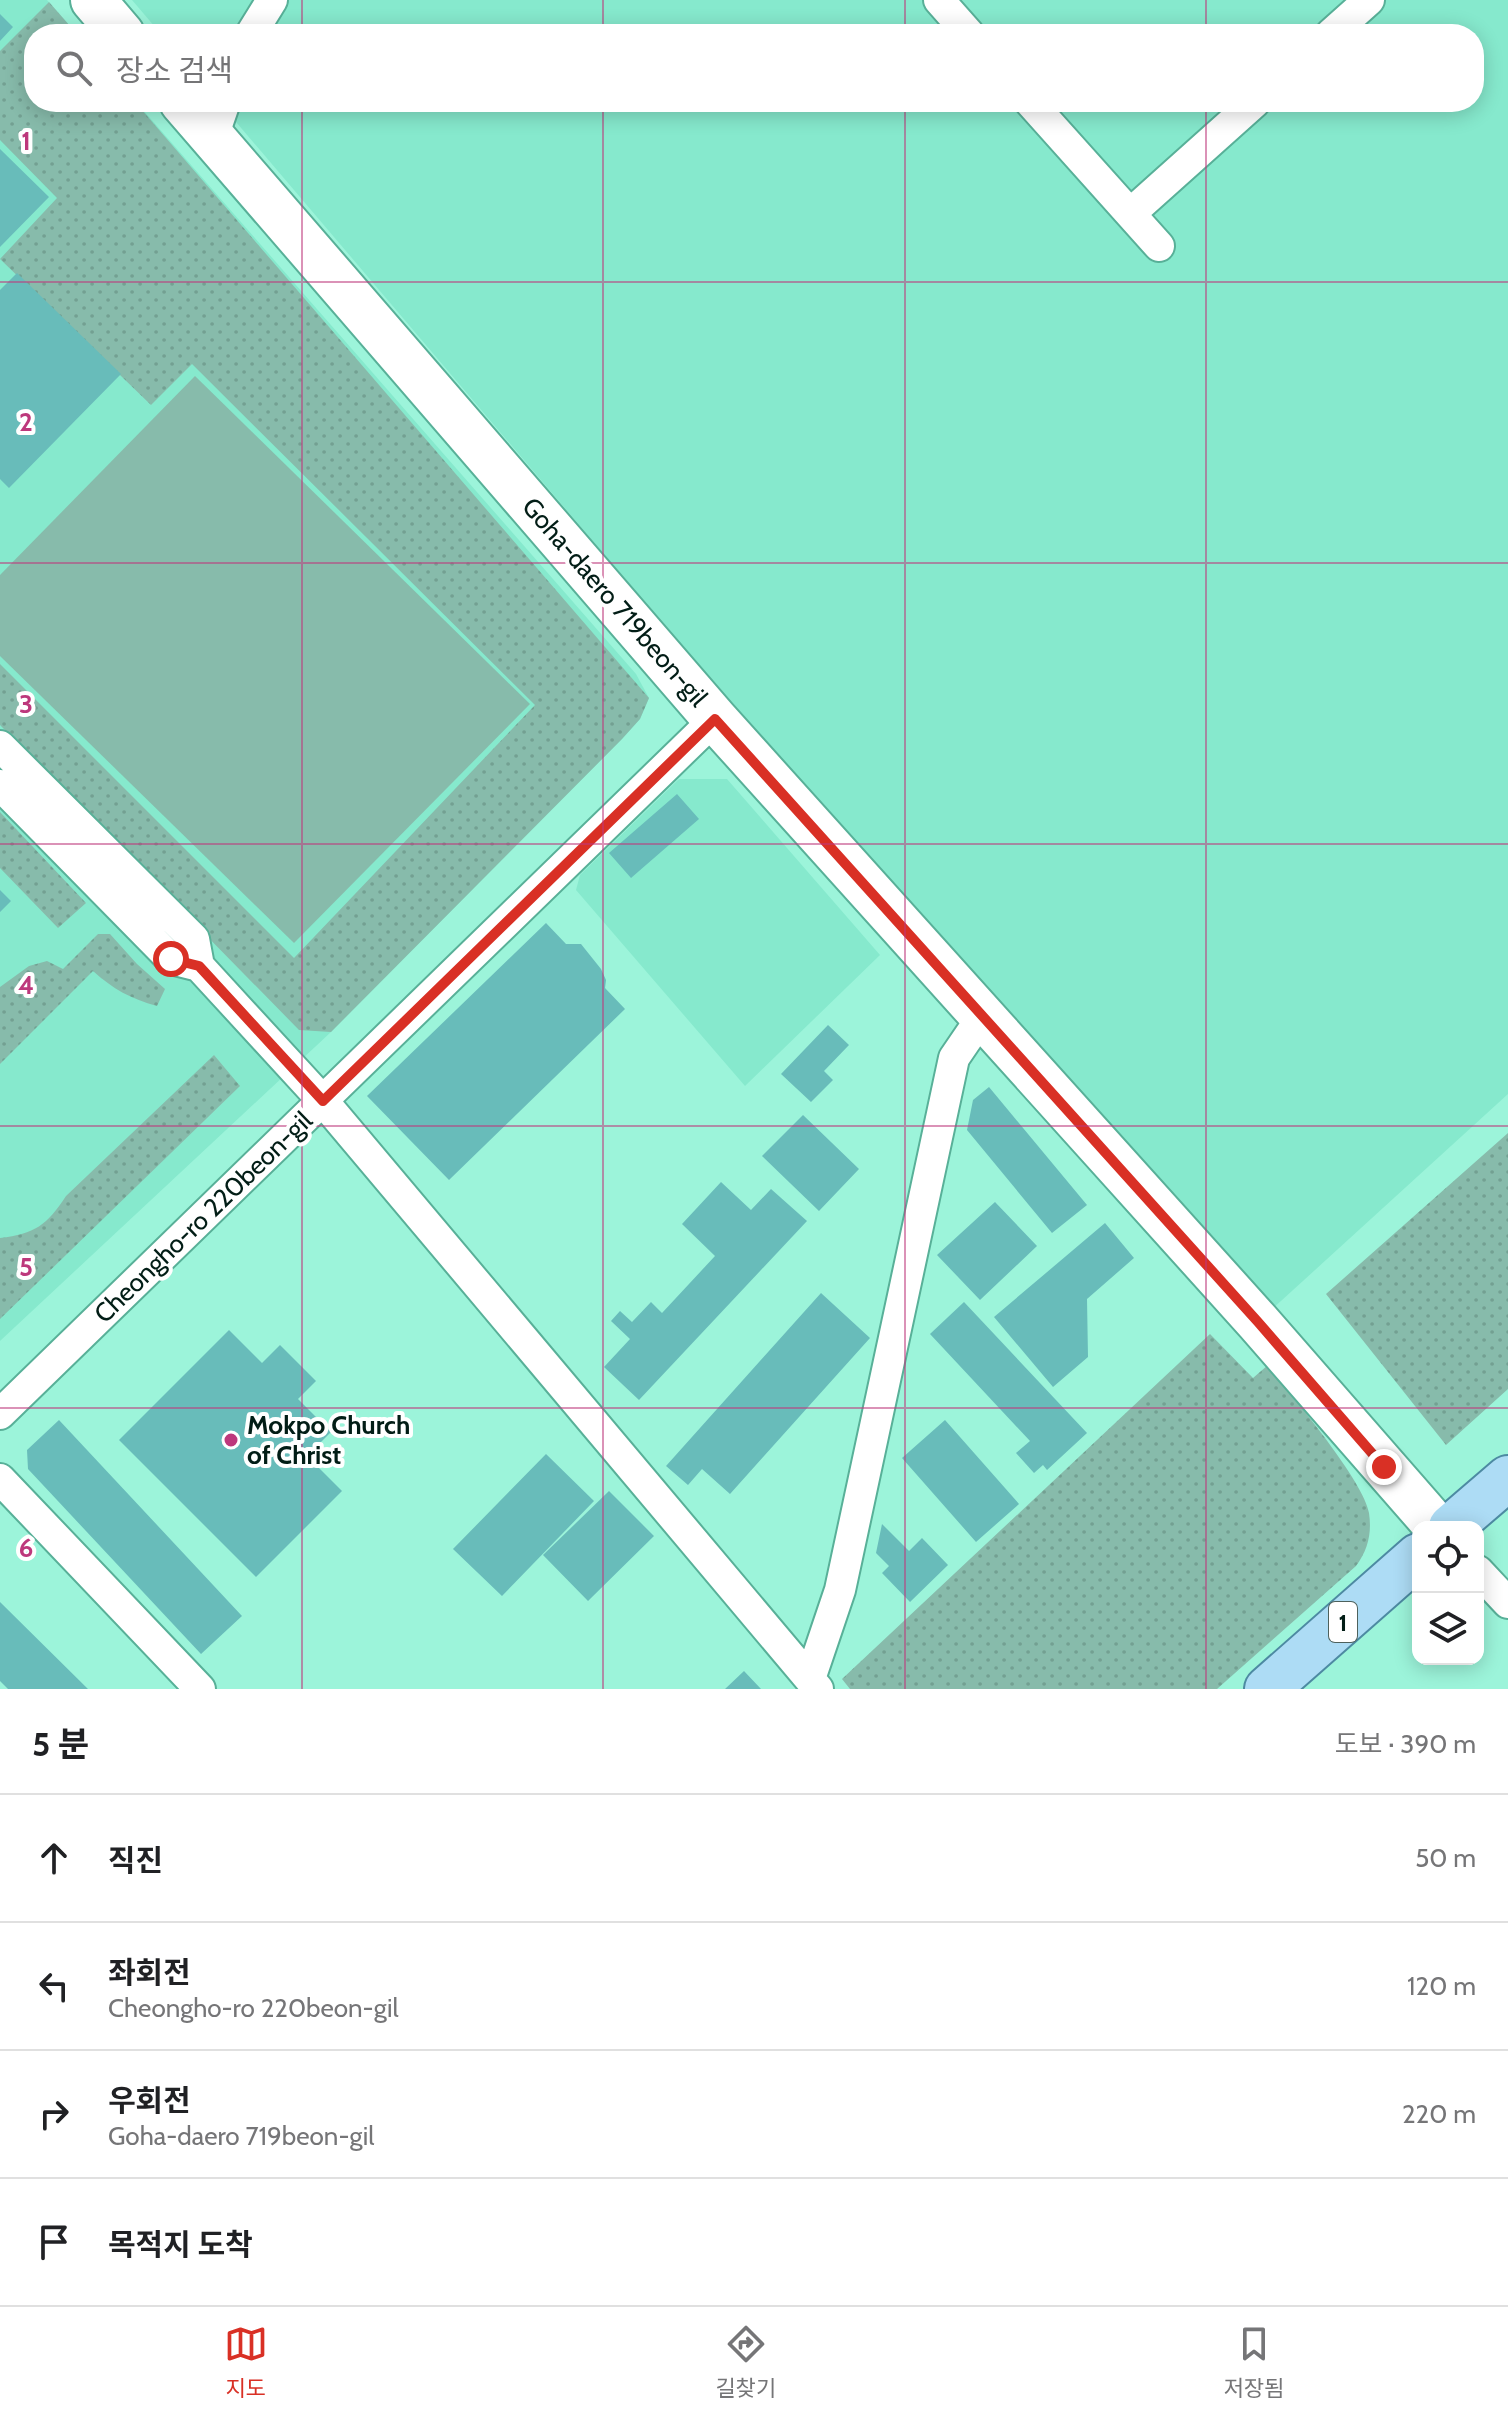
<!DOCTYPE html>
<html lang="ko">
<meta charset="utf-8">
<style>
:root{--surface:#fff;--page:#f6f6f6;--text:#202124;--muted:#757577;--line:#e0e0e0;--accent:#d93025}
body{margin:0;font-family:Cabin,"Noto Sans KR",sans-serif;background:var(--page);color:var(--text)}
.controls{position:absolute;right:24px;bottom:24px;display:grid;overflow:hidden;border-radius:16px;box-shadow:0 4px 20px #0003}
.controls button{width:72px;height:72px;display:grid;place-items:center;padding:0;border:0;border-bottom:2px solid var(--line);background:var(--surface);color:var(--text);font:40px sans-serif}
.stop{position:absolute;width:24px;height:24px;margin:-18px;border:6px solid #d93025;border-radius:50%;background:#fff}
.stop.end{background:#d93025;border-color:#fff;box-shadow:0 2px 8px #0008}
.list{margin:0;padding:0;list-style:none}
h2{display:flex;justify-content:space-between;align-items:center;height:104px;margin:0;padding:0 32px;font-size:34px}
h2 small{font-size:26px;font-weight:400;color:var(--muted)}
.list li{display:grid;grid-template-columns:52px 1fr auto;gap:24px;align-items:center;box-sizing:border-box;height:128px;padding:0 32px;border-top:2px solid var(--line)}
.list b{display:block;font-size:30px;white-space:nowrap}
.list p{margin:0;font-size:26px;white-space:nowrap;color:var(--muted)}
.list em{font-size:26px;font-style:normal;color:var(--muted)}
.icon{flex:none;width:44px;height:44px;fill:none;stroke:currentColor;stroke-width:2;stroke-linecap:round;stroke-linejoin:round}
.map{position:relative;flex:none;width:1508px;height:1689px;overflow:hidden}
.search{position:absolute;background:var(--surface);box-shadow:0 4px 20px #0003;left:24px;right:24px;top:24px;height:88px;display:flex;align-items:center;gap:20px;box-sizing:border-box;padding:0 28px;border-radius:32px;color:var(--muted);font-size:30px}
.sheet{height:616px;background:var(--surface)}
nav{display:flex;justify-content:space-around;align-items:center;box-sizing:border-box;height:112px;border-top:2px solid var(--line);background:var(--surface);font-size:22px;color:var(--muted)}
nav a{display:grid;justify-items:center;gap:4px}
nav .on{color:var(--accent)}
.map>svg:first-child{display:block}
.built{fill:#86e9cd}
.park{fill:url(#park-dots)}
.pitch{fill:#87bbab}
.building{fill:#68bcba}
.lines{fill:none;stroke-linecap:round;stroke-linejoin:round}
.street-casing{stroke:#58b098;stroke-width:34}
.secondary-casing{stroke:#58b098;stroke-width:48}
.primary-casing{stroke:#4d8aa2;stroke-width:48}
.street{stroke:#fff;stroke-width:30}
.secondary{stroke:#fff;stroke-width:44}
.primary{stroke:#addcf5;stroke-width:44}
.route{stroke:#d93025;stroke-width:10}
.grid{fill:none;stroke:#bd387c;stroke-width:2;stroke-opacity:0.55}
.poi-dot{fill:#bd387c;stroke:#fff;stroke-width:3}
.labels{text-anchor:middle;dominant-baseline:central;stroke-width:8;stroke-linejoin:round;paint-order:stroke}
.shield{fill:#fff;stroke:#4e615c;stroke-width:2}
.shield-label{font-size:24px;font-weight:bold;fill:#021d16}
.street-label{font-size:26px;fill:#021d16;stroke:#fff}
.poi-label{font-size:26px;font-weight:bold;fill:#021d16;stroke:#fff;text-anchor:start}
.grid-label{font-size:26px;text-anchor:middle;font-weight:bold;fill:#bd387c;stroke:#fff;stroke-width:8;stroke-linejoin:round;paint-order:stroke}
</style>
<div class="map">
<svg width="1508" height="1689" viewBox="0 0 1508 1689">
<defs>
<pattern id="park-dots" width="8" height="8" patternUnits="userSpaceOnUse" patternTransform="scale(2)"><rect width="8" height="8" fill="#87bbab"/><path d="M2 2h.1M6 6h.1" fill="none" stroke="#73a092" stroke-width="1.8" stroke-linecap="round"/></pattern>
</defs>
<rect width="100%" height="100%" fill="#9cf4da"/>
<!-- built -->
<path class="built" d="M0 0H47L77 34H34V102H136L636 674 649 698 640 719 622 739 331 1032 0 1341Z
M132 0H1508V1094L1258 1322 219 102H1474V34H161Z
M679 779H727L880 955 745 1086 576 890 580 875Z"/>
<!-- park -->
<path class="park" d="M49 2 77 34H34V102H135L649 698 640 719 622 739 331 1032 299 1030 0 725V664L294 958 535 705 192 364 151 405 0 259 57 198 0 140V51Z
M0 812 86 903 58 928 0 868Z
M98 934H110L137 964 165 989 157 1006C131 999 113 989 93 971L0 1064V987L29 966 47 961 63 969Z
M214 1055 240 1086 0 1319V1238C35 1234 47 1225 66 1196Z
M1508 1133V1389L1446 1445 1326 1294Z
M1210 1334 1253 1378 1268 1365C1291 1395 1364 1481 1369 1513 1372 1533 1368 1550 1356 1566L1217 1689H850L842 1679Z"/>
<!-- pitch -->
<path class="pitch" d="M195 376 530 704 294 943 0 656V575Z"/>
<!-- building -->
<path class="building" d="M0 14 13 27 0 41Z
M0 149 49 197 0 247Z
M17 273 121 374 9 488 0 479V290Z
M677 794 699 819 631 878 609 853Z
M0 890 11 901 0 912Z
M546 923 566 944H581L601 969 606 980 605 988 625 1009 449 1180 367 1096Z
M828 1025 849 1045 824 1071 833 1080 811 1102 781 1074Z
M989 1087 1087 1205 1052 1233 967 1130 973 1100Z
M803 1115 859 1169 819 1211 762 1156Z
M721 1182 751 1210 771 1189 807 1221 639 1400 604 1367 630 1339 611 1321 620 1311 632 1322 651 1302 662 1313 715 1256 682 1224Z
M995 1202 1037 1246 980 1300 937 1255Z
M1105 1223 1134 1258 1087 1299 1088 1357 1053 1387 994 1317Z
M821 1293 870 1338 730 1494 702 1469 688 1485 666 1466Z
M964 1302 1087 1433 1047 1470 1043 1465 1034 1473 1016 1453 1030 1441 930 1334Z
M229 1330 262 1363 280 1345 316 1381 298 1399 331 1432 307 1456 342 1491 256 1577 119 1440Z
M59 1420 242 1616 201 1654 28 1469 27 1450Z
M945 1420 1019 1504 976 1542 902 1458Z
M546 1454 594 1501 502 1596 453 1549Z
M609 1491 654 1536 588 1601 543 1555Z
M882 1524 909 1551 922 1538 948 1565 910 1602 882 1573 889 1566 876 1553Z
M0 1602 88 1689H8L0 1681Z
M744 1671 761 1689H725Z"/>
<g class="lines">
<defs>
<path id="street" d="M939 0 969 34
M251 34 272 0
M1331 34 1369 0
M1030 102 1159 246
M213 137 225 102
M1131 213 1255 102
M0 746 194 939 199 966 323 1101 818 1689
M0 785 171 959 199 966
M0 1414 715 719
M0 1479 200 1689
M1478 1571 1508 1603
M810 1679 840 1590 954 1058 982 1017"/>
<path id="secondary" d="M93 0 122 34
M182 102 715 719 1258 1322 1437 1527"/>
<path id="primary" d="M1451 1527 1508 1478
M1267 1689 1418 1556"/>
</defs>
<!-- street casing -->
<use href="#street" class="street-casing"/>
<!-- secondary casing -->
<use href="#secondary" class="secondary-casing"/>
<!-- primary casing -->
<use href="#primary" class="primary-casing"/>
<!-- street -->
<use href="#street" class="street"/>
<!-- secondary -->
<use href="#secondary" class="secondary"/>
<!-- primary -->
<use href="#primary" class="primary"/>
</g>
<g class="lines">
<!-- route -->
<path class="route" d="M171 959 199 966 323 1101 715 719 1258 1322 1384 1467"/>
</g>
<!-- grid -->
<path class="grid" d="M302 0V34M603 0V34M905 0V34M1206 0V34M302 102V1689M603 102V1689M905 102V1689M1206 102V1689M0 282H1508M0 563H1508M0 844H1508M0 1126H1508M0 1408H1508"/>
<!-- markers -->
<circle class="poi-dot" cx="231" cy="1440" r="8"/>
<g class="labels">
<!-- shield labels -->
<rect class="shield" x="1329" y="1602" width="28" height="40" rx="6"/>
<g class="shield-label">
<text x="1343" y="1622">1</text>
</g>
<!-- street labels -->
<g class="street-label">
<text transform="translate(615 602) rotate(49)">Goha-daero 719beon-gil</text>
<text transform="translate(203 1217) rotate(-44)">Cheongho-ro 220beon-gil</text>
</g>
<!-- poi labels -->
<g class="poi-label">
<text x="247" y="1425">Mokpo Church<tspan x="247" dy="30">of Christ</tspan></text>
</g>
</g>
<g class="grid-label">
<text x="26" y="150">1</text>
<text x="26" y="431">2</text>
<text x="26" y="713">3</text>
<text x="26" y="994">4</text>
<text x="26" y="1276">5</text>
<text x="26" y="1557">6</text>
</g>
</svg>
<div class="controls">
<button><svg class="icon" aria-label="locate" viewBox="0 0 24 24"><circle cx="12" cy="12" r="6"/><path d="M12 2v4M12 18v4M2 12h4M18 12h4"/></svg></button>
<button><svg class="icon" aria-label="layers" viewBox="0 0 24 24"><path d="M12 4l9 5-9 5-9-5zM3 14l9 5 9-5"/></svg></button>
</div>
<div class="stop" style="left:171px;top:959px"></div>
<div class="stop end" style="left:1384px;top:1467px"></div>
<div class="search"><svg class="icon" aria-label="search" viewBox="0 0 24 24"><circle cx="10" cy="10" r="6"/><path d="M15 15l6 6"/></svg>장소 검색</div>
</div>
<section class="sheet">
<h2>5 분<small>도보 · 390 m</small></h2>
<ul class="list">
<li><svg class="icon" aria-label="ahead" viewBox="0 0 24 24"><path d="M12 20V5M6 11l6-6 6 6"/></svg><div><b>직진</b></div><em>50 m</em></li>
<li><svg class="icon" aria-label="left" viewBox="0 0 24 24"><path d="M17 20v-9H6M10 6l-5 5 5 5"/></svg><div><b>좌회전</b><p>Cheongho-ro 220beon-gil</p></div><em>120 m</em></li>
<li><svg class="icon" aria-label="right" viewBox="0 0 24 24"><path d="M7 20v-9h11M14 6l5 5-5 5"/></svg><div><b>우회전</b><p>Goha-daero 719beon-gil</p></div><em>220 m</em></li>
<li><svg class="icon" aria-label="arrive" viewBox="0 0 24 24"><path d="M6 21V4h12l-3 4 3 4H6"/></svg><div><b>목적지 도착</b></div></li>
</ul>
</section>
<nav>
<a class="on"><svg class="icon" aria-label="map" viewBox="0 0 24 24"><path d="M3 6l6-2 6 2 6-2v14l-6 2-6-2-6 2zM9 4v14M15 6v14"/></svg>지도</a>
<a><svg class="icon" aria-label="directions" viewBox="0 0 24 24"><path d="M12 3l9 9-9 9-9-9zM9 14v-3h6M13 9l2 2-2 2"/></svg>길찾기</a>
<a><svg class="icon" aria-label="saved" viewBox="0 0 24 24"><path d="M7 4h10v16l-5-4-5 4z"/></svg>저장됨</a>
</nav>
